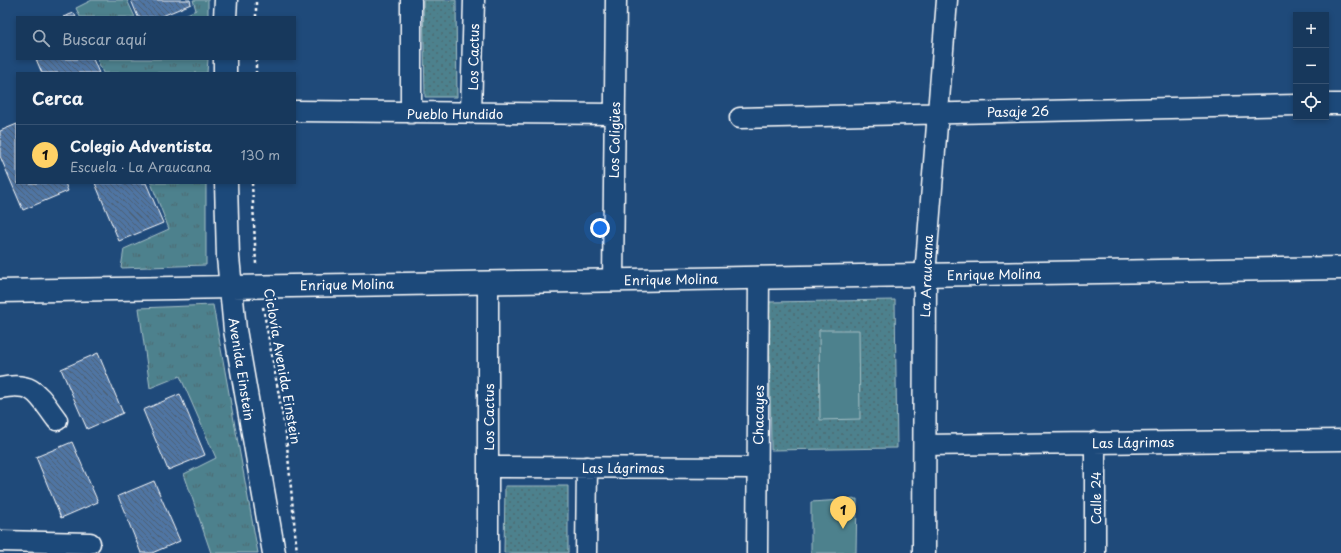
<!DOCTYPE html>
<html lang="es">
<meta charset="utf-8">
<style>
:root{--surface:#17385c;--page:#203f62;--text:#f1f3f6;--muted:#9eacbb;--line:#365272;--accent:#ffd166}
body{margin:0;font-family:"Playpen Sans",sans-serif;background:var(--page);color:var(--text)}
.controls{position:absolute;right:12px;top:12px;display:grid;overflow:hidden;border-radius:0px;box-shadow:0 2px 6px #0003}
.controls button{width:36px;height:36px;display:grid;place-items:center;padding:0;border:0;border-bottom:1px solid var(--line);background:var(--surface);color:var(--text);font:20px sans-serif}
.you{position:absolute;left:600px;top:228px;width:14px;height:14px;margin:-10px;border:3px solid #fff;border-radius:50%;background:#1a73e8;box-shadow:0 0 0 6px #1a73e833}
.badge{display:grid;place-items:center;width:26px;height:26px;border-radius:50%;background:var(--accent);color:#111;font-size:13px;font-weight:700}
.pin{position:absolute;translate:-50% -33px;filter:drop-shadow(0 1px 2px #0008)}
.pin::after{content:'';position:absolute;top:21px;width:14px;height:12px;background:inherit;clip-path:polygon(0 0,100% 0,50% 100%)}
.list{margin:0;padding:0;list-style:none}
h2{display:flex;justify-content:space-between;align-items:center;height:52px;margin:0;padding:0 16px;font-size:17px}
h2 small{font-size:13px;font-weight:400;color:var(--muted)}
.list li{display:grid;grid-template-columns:26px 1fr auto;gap:12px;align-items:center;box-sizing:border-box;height:60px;padding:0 16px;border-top:1px solid var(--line)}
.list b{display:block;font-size:15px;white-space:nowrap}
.list p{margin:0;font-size:13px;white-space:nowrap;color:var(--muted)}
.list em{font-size:13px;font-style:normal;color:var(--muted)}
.icon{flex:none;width:22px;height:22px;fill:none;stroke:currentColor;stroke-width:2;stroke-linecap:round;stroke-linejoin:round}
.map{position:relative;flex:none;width:1341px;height:553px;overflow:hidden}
.search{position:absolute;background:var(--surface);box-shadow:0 2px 6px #0003;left:16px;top:16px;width:280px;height:44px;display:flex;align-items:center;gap:10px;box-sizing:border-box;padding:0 14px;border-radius:0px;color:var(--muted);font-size:15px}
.panel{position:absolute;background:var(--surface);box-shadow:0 2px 6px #0003;left:16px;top:72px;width:280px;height:112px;border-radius:0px}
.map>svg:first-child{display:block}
.grass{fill:url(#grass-dots);stroke:#a6c0c6}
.park{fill:url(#park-tufts);stroke:#a6c0c6}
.garden{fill:#4e818d;stroke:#a6c0c6}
.building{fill:url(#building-back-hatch);stroke:#fff}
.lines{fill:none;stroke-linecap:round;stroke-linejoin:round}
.street-casing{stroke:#fff;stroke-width:23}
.secondary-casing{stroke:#fff;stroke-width:25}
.path{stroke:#fff;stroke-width:2.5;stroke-dasharray:3 3;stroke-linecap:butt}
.street{stroke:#1f4a7a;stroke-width:20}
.secondary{stroke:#1f4a7a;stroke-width:22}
.labels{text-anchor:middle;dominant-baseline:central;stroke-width:4;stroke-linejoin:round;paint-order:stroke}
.street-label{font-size:13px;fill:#fff;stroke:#1f4a7a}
</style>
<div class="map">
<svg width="1341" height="553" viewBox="0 0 1341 553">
<defs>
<pattern id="grass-dots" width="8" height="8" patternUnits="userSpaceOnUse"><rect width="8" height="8" fill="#4e818d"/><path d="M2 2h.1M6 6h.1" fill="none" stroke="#4d6970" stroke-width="1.8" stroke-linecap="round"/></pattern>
<pattern id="park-tufts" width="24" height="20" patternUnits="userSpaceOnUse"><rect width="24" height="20" fill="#4e818d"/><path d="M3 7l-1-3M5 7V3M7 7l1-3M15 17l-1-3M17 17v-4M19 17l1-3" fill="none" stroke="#4d6970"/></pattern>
<pattern id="building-back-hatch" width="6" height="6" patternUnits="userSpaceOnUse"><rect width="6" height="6" fill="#4f74a3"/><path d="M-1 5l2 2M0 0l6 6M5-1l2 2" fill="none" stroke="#4d5e73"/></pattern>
</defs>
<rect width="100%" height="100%" fill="#1f4a7a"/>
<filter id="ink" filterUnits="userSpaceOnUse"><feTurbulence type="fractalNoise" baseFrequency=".025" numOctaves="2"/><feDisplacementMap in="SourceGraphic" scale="8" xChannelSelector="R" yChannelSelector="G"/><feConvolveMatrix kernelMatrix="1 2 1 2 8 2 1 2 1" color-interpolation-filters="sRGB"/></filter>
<g filter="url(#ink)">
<!-- grass -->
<path class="grass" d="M423 0H456L457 97H425Z
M895 300 897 448 771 450 769 302Z
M505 486H568V553H504Z"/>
<!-- park -->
<path class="park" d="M92 0H127L135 17H80L76 8Z
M193 0H208V17H180L196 10Z
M97 59H208L207 73H103Z
M151 183H206V265L121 268 124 249 169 229Z
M213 305 258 553H211L184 474 216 458 180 376 150 388 139 308Z"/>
<!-- garden -->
<path class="garden" d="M819 330H859L860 419 820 420Z
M857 499 856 553H811V502Z"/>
<!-- building -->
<path class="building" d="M131 0H190L191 4 160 17H138Z
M74 13 76 17H63Z
M36 59H93L99 73H42Z
M17 124V183H65L68 191 23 210 0 156V131Z
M95 183H146L163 223 119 241Z
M98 353 123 413 87 429 61 369Z
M180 394 205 455 168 470 143 410Z
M72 442 98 502 61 518 36 457Z
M154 481 180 541 152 553H141L118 496Z"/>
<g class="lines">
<defs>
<path id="street" d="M1326 104H1341
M295 111 615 114
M411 113V0
M471 113 474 0
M740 118 1296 105
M925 275 947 0
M613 280 616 0
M0 388C35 381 38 395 57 420
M924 445 1341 440
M488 467 757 468
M0 541 90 543
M488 553V282
M586 553 587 467
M757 553 759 277
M1095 553V442"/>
<path id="secondary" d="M225 17 226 0
M225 73V59
M226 183 228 257 235 330 274 553
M0 291C447 281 894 277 1341 268
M924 553 925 275"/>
</defs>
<!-- street casing -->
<use href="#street" class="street-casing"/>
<!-- secondary casing -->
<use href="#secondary" class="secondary-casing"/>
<!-- path -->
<path class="path" d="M256 17V0
M256 59V73
M252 183 256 264
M263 307 286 434 297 553"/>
<!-- street -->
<use href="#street" class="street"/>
<!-- secondary -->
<use href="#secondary" class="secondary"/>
</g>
</g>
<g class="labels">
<!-- street labels -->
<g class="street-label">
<text transform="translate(473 57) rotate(-89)">Los Cactus</text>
<text transform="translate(1018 111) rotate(-1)">Pasaje 26</text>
<text x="455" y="113">Pueblo Hundido</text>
<text transform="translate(614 140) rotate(-89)">Los Coligües</text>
<text transform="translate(994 274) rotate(-1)">Enrique Molina</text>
<text transform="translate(926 276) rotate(-88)">La Araucana</text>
<text transform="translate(671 279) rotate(-1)">Enrique Molina</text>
<text transform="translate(347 284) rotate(-1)">Enrique Molina</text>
<text transform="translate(283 366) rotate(80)">Ciclovía Avenida Einstein</text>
<text transform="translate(242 369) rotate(81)">Avenida Einstein</text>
<text transform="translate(758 415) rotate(-89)">Chacayes</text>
<text transform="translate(488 417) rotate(-90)">Los Cactus</text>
<text transform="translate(1133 442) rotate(-1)">Las Lágrimas</text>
<text x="623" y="467">Las Lágrimas</text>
<text transform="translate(1095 498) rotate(-90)">Calle 24</text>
</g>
</g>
</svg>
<div class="controls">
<button>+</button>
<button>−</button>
<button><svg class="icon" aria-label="locate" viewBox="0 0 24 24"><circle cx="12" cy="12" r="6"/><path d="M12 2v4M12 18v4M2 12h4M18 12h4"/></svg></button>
</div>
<div class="you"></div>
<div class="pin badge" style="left:843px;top:529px">1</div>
<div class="search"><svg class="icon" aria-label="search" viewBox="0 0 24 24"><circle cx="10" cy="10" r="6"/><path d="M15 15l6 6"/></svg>Buscar aquí</div>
<section class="panel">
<h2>Cerca<small></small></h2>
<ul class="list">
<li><span class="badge">1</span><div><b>Colegio Adventista</b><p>Escuela · La Araucana</p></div><em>130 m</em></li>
</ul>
</section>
</div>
